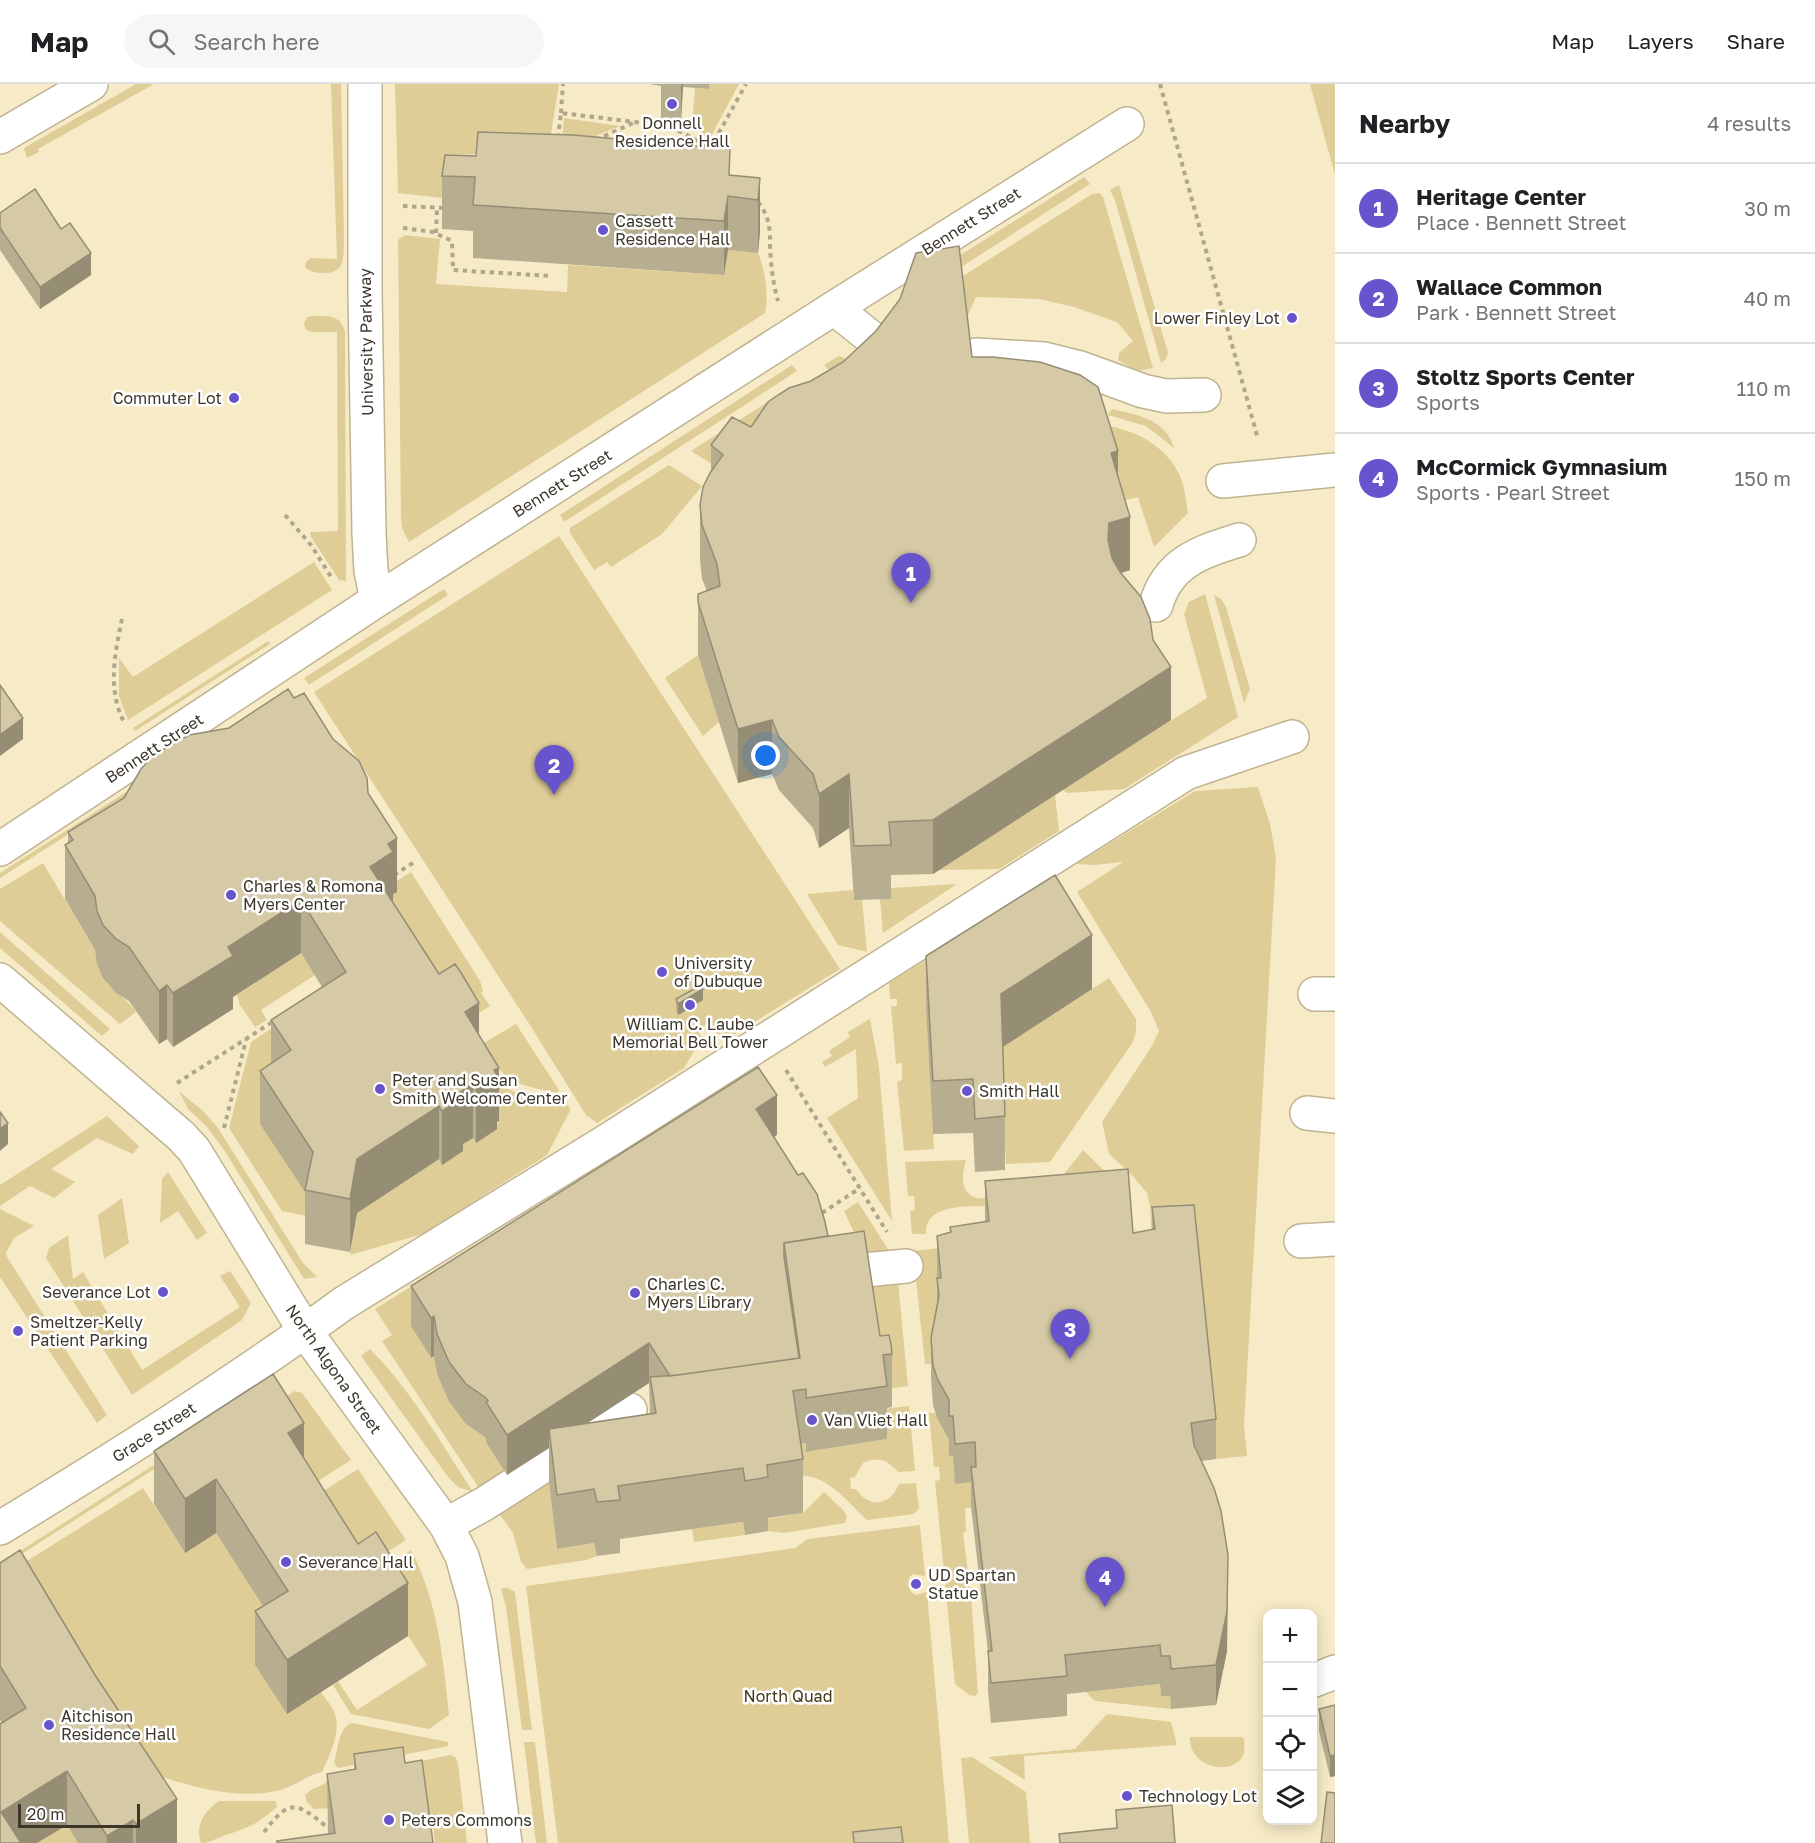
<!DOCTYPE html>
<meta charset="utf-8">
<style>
:root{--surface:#fff;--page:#f6f6f6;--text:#202124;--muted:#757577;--line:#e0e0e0;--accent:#6753cc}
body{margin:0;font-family:"Golos Text",sans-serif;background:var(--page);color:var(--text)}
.controls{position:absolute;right:18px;bottom:18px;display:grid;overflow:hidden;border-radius:12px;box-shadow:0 3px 15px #0003}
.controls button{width:54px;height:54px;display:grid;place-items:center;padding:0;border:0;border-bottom:2px solid var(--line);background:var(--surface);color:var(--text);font:30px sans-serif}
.scale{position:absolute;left:18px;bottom:15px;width:122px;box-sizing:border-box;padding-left:6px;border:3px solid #3c3729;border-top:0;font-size:16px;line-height:21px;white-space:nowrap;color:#3c3729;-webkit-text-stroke:4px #fff;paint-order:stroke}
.you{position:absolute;left:766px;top:672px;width:21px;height:21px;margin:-15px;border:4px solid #fff;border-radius:50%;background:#1a73e8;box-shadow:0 0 0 9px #1a73e833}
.badge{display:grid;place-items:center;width:39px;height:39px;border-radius:50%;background:var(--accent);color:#fff;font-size:20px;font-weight:700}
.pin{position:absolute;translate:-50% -50px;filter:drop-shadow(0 2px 3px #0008)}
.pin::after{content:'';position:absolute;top:32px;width:21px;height:18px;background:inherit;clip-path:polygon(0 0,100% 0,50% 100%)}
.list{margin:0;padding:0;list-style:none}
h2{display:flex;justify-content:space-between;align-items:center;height:78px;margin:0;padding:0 24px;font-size:26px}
h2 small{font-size:20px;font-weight:400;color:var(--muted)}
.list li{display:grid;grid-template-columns:39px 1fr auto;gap:18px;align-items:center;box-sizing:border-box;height:90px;padding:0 24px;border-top:2px solid var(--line)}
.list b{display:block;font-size:22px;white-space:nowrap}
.list p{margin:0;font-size:20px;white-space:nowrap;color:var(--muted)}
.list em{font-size:20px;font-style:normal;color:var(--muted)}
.icon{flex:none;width:33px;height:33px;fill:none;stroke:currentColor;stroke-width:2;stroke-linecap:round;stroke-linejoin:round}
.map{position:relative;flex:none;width:1335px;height:1759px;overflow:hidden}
header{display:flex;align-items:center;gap:36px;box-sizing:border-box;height:84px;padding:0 30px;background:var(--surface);border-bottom:2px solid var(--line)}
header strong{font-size:28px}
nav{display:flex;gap:33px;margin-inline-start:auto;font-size:21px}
.search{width:420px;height:54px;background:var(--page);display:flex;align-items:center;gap:15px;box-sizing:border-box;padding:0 21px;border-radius:33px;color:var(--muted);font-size:22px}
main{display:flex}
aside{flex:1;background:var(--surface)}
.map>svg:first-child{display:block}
.green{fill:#dfcd97}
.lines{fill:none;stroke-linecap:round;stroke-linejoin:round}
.minor-casing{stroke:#bfb391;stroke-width:36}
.path{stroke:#b0a78b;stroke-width:4;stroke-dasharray:4.5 4.5;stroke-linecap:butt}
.minor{stroke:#fff;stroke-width:33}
.wall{fill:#b7ad8f;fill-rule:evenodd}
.shaded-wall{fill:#958d74}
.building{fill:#d5c9a6;stroke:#958d74;stroke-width:1.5}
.poi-dot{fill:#6753cc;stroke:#fff;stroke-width:2}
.labels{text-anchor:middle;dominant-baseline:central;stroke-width:5;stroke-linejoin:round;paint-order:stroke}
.poi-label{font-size:16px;fill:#3c3729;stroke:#fff;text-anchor:start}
.street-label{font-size:16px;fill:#3c3729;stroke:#fff}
.park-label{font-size:16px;fill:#423819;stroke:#fff}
</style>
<header>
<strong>Map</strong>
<div class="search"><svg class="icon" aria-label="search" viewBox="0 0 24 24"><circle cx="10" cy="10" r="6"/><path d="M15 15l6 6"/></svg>Search here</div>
<nav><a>Map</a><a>Layers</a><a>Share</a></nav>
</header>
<main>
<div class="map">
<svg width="1335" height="1759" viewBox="0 0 1335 1759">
<rect width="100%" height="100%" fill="#f7ebc7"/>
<!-- green -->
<path class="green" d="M136 0H154L38 65 39 68 27 74 24 64Z
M331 0H341L344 156C343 174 346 189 324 189 316 189 310 188 305 183L306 178 311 174 337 175Z
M395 0H559L548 68 447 71 443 114 398 109Z
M709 0H739L709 56 692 40 695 4 709 5Z
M1310 0H1335V91Z
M564 34 620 42 561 66Z
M1084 93 1090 100 898 224V216L908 204Z
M1119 101 1168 269 1166 275 1161 279 1115 116 1110 106Z
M1100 109 1103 113 1153 284 1137 287 1118 276 1119 269 1133 257 1117 238 1074 223 1039 215 976 213 962 244 916 222 1092 110Z
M405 151 440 155 436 200 567 208 568 181 724 191 728 166 758 169C765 185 769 212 765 229L409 458 402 444 401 433 398 156Z
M314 232C329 232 340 231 345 247L346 497 339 496 311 453 310 448 338 447 337 248H312L306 246 304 239 307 233Z
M839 272 885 290 830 287 824 281Z
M792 281 797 287 564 438 560 431Z
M788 305 737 385 726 389 691 367Z
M1112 325C1137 331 1166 335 1174 364L1146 342 1108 331Z
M1104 341C1136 347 1165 360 1180 392 1185 402 1186 418 1188 429L1154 463 1138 413 1118 418Z
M669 381 702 402 662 450 611 483 607 478 594 486 570 449V444Z
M559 452 840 885 727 955 711 946 707 940 698 946 702 954 684 984 597 1039 586 1031 528 938 314 608Z
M314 478 332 506 128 636 119 612V574L133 593Z
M444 505 448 511 309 601 304 594Z
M1205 510 1238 633 1124 705 1067 709 1062 705 1207 614 1184 530 1189 518Z
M1214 511 1221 515 1226 523 1250 605 1244 619Z
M268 557 270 560 135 647 133 644Z
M698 571 719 638 703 652 665 594Z
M148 694 150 698 0 794V789Z
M1258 703 1270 740 1276 774 1244 1341 1247 1372 1216 1375 1194 1161 1152 1163 1150 1122 1147 1109 1131 1090 1109 1070 1102 1038 1152 962 1159 947 1151 928 1077 808 1123 778 1094 781 1076 780 1195 707Z
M1055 711 1059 747 999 785 938 786Z
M43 779 95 866C98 882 102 897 116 908 124 915 130 919 136 928L120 940 0 837V805Z
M411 788 480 897 483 907 481 909 490 922 460 941 393 821 392 800Z
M957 800 883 849 880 815 890 804Z
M853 806 854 816 862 815 867 868 838 861 807 810Z
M0 848 110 945 102 952 0 864Z
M947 863 926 925 934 1065 904 1067 897 998 902 996V979L896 980 891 922H897V915H890L889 899Z
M301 869 315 891 261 926 267 936 255 943 240 921 237 911Z
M1109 894 1136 935V948L1133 958 1050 1078 1006 1080 1001 964Z
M870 935 879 983 892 1137 827 1034 858 1014 856 965 825 983 822 978 832 972 829 967 850 953 848 948Z
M516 940 559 1006 557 1009C511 999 507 1000 482 960Z
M272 944 313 1122 311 1133 282 1127 229 1044 251 958Z
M493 993C522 1021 540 1008 569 1022L570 1027 547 1071 423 1150 350 1171 357 1129 439 1075 442 1080 463 1067 460 1061 473 1054 476 1059 499 1038Z
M179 1007 203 1027 218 1044 303 1179 317 1193 304 1195 224 1066 207 1043 188 1025Z
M107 1032 139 1062 133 1070 97 1054 51 1085 75 1098 54 1114 30 1102 0 1122V1101Z
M1083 1066 1125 1107 1061 1094Z
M966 1076C962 1090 959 1109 977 1114 981 1115 984 1113 987 1114 993 1115 1000 1120 1006 1123 981 1123 924 1115 926 1150H912L910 1127 915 1126 914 1112H908L905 1078Z
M168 1088 207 1149 197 1156 178 1127 160 1139 162 1095Z
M122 1114 129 1159 104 1175 98 1131Z
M858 1118 896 1178 863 1182 860 1162 844 1127Z
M0 1125 34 1142 14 1154 6 1169 7 1173 107 1331 97 1339 0 1193Z
M68 1151 73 1195 83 1188 142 1286 240 1223 220 1192 230 1187 251 1219 242 1236 132 1311 46 1174 49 1164Z
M949 1163 940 1215 933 1280H925L913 1167Z
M455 1175 412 1242 431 1274 434 1272 435 1274 437 1290 449 1318 466 1340 486 1354 507 1391 483 1410 382 1257 392 1251 375 1225Z
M897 1188 908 1302 880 1306 864 1201Z
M370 1265C412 1307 441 1359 473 1408L458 1403 448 1393 361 1272Z
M295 1307 302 1309 351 1376 304 1406 262 1327Z
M909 1322 915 1387 898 1388C887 1376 879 1372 863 1379L855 1393 850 1394 851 1405H856C869 1425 890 1422 899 1400L916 1399 919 1424 914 1430 867 1436C847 1418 827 1389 797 1392L793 1361 806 1359 807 1368 887 1355 883 1325Z
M929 1329H935L949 1356 953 1371 975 1398 976 1423 965 1424 966 1448 963 1449 971 1512 978 1609 975 1612 969 1611 955 1600 935 1397 940 1396 939 1383H934Z
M171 1370 173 1373 0 1484V1480Z
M358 1385 406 1456 346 1494 339 1430 334 1421 300 1422Z
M549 1388V1399L557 1465 594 1459 597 1472 586 1476 527 1485 521 1478 513 1449 499 1429Z
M143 1404 185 1469 216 1449 288 1560 255 1581 287 1629 321 1608C326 1616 334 1624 336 1633 340 1650 329 1673 322 1688 307 1691 297 1701 283 1705 246 1717 195 1704 159 1692L24 1479Z
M824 1408 843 1426 847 1433 845 1439 784 1449 768 1447 767 1435 803 1429Z
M743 1438 745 1451 694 1458 692 1445Z
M920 1441 925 1492 913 1490C905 1496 907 1505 915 1511L927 1508 949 1759H558L526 1502 795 1464 808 1455Z
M411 1466C438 1518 443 1574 449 1631L429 1645 351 1630 333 1601 338 1597 357 1626 427 1581 376 1502 386 1484Z
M501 1504H508L515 1508 532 1646H522L506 1523Z
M1160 1600 1161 1612H1170L1171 1625 1095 1617 1086 1608Z
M1107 1630 1171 1638 1177 1661 1024 1672 1025 1696 988 1673 1075 1665Z
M352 1639 448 1658V1662L338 1684 334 1679C338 1667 338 1643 352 1639Z
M1190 1653H1240L1244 1654C1244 1658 1245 1665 1244 1669 1238 1692 1189 1687 1190 1653Z
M524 1658H535L547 1759H536Z
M450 1671 455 1673 458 1679 467 1759H435L432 1734 422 1730 354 1723 314 1725 307 1718 305 1711 311 1706 326 1699 325 1697Z
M972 1673 1026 1708 1030 1759H969L961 1674Z
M219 1717H276L277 1723C256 1741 250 1743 223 1752 215 1755 210 1759 201 1759 195 1740 204 1728 219 1717Z
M67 1741 78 1759H37Z"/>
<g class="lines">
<defs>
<path id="minor" d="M365 0V208L369 449 371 487 377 516
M0 53 91 0
M834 224 884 264 905 275 930 279 977 271 1044 275 1080 284 1143 307 1166 312 1204 311
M1223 397 1335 386
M1156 521C1168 478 1201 468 1239 456
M0 765 377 516 834 224 1127 40
M0 896 181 1052 194 1066 305 1247 446 1441 462 1472 475 1518 505 1759
M1315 910H1335
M1307 1029 1335 1032
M1301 1157 1335 1155
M844 1188 906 1182
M446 1441 484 1420 630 1326
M0 1444C117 1373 233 1300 344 1219L610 1055 1186 689 1292 653
M1312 1597 1335 1588"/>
</defs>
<!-- minor casing -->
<use href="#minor" class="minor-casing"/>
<!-- path -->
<path class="path" d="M1160 0 1258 355
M561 29 563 0
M558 54 561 29 668 42 689 52 710 65
M596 56 633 39
M710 65 746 0
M758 118C770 133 770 145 770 163 771 181 773 200 778 217
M403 122 446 124
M403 144 433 148 452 157 453 186 552 192
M436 149 437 124
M285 431 311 461 333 496
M122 535C115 568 107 606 124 638
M394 791 416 777
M786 986 887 1148
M177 999 274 937
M224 1044 246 956
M822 1129 860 1104
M264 1748C290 1714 296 1718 327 1743"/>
<!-- minor -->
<use href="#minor" class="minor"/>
</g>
<!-- wall -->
<path class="wall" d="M649 0H709V5L683 3 681 36 661 34V2Z
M730 91 760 94V147L758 169 728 166 724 191 473 174V147L442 145V92Z
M0 129 91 191 40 225 0 166Z
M972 273 1118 394 1130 486 1121 489 1153 556 1171 636 933 790 891 791V815L854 816 849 744 819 764 813 744 779 706 772 690 738 699 698 571V510L707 507 702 495 700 475V421L711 388V361L751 343Z
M294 614 368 709 397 808 393 810V820L479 951 499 1037 497 1038V1045L476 1059 473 1054 463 1060V1067L442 1081 439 1075 357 1129 350 1168 305 1160V1108L260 1040V987L271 979V936L322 903 301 869 233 913V925L173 963 167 955 159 960 129 917 116 909 103 894 97 880 95 866 65 815V761L68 759V748L124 714 229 644Z
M926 872 1092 905 1003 963 1005 1032V1086L975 1088 973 1049 933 1050 926 925Z
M676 915 703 916 678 931 676 926Z
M777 1051 774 1053 828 1152 880 1252 892 1270V1323L887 1324V1355L806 1368V1359L801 1360 803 1375V1429L768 1434V1447L745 1451 743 1438 620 1455V1469L597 1472 594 1459 557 1465 549 1399V1364L507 1391 486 1358V1354L466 1340 449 1318 437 1290 434 1272 431 1274 411 1242V1202ZM649 1299 650 1330 587 1339Z
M985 1097 1133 1149 1152 1146V1123L1216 1335V1375L1202 1377 1227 1567 1216 1621 1171 1625 1170 1612H1161L1160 1600 1067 1610V1632L991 1639 988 1607V1568L971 1423V1398L955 1400 953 1371 949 1372V1356L937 1334 933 1321 931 1294V1254L937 1219V1152L950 1148V1143L985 1138Z
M154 1367 304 1374 408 1552 287 1630 255 1581V1527L263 1522 216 1449 185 1469 154 1420Z
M0 1479 177 1759H78L67 1741 37 1759H0L2 1639 0 1636Z
M1335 1621V1692L1330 1693 1319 1647V1625Z
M354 1670 405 1679 433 1759 328 1750 327 1690 354 1686Z"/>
<!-- shaded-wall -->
<path class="shaded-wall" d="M681 0H683V3L681 36Z
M760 94V147L758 169V116Z
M728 112V166L724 191V137Z
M91 169V191L40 225V203Z
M1118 367V421L1111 369Z
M1130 433V486L1109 493 1108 456 1109 439Z
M1171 583V636L933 790V736Z
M23 634V655L0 672V651Z
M772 636V690L738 699V645Z
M849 690V744L819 764V710Z
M397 754V808L393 810V821L370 783 388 760Z
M301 816V869L233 913V925L173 963V909L228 863Z
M1092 851V905L1001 964V910Z
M167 901V955L159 960V907Z
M703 905V916L678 931V920Z
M479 919V972L465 928Z
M499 984V1037L497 1038V1045L476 1059V1005L494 986Z
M473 1000V1054L463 1060V1067L442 1081V1027L460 1008Z
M777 1011V1051L756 1065V1025Z
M439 1022V1075L357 1129 350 1168V1115L357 1075Z
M8 1039V1060L0 1067V1045Z
M434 1232V1272L431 1274V1234Z
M649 1259V1299L551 1363 549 1345V1364L507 1391V1351Z
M304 1339V1393L288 1349Z
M216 1395V1449L185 1469V1415Z
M408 1499V1552L287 1630V1576Z
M1228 1511 1227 1567 1216 1621V1581Z
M1335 1671V1692L1330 1693V1672Z
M67 1687V1741L37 1759H1V1728Z
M177 1715V1759H136V1740Z
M133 1736V1759H107V1752Z"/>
<!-- building -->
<path class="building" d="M478 48 573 51 730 65 729 91 760 94 758 116 728 112 724 137 473 121 475 93 442 92 445 71 476 72Z
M35 105 61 145 70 139 91 169 40 203 0 144V129Z
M959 162 972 273H993L1040 278 1080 291 1098 303 1118 367 1111 369 1130 433 1109 439 1108 456 1112 474 1120 488 1141 513 1150 535 1153 556 1171 583 933 736 889 738 891 761 854 762 849 690 819 710 813 690 779 653 772 636 738 645 698 518V510L720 502 717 480 702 441 700 421 703 403 710 389 723 371 711 361 732 333 751 343 768 318 778 311 789 304 811 297 843 278 876 247 900 215 916 169Z
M0 601 23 634 0 651Z
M288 605 294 614 304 609 333 655 359 677 367 694 368 709 397 754 388 760 393 768 370 783 439 890 455 880 460 887 479 919 465 928 499 984 494 986 497 992 476 1005 473 1000 460 1008 463 1013 442 1027 439 1022 357 1075 350 1115 305 1106 313 1068 260 987 291 966 271 936 346 888 301 816 228 863 233 872 173 909 167 901 159 907 129 863 116 855 103 841 97 827 95 812 65 761 73 756 68 748 124 714 141 685 153 671 189 651 229 644Z
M1055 791 1092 851 1001 910 1005 1032 975 1035 973 995 933 997 926 872Z
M701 901 703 905 678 920 676 915Z
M758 983 777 1011 756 1025 798 1091 803 1089 817 1110 825 1138 828 1152 784 1159V1173L799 1274 670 1292 649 1259 507 1351 486 1318 488 1317 486 1314 466 1300 449 1278 437 1250 434 1232 431 1234 411 1202Z
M0 1028 8 1039 0 1045Z
M1128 1085 1133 1149 1155 1145 1152 1123 1194 1121 1216 1335 1191 1339 1194 1361 1214 1404 1221 1427 1228 1471 1227 1527 1216 1581 1171 1585 1170 1572H1161L1160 1561 1065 1571 1067 1592 991 1599 988 1567H992L971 1383H976L975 1358 955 1360 953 1332H949V1316L937 1294 933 1281 931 1254 939 1212 937 1194H941L937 1152 951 1148 950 1143 989 1137 985 1097Z
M864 1147 880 1252 889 1251 891 1260 892 1270 883 1271 887 1302 806 1314V1305L793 1307 803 1375 767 1381 768 1393 745 1397 743 1384 618 1402 620 1416 597 1418 594 1405 557 1411 549 1345 656 1329 650 1293 678 1291 800 1274 784 1159Z
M273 1290 304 1339 288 1349 358 1460 376 1448 408 1499 287 1576 255 1527 288 1507 216 1395 185 1415 154 1367Z
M20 1466 95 1591 177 1715 136 1740 133 1736 107 1752 67 1687 1 1728 21 1759H0V1640L26 1624 0 1582V1479Z
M1335 1621V1671L1330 1672 1319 1625Z
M403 1663 405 1679 422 1676 433 1759H277V1757L335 1749 327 1690 356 1685 354 1670Z
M1327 1708 1335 1709V1759H1321Z
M1172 1721 1175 1759H1060L1059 1750 1117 1744 1116 1726Z
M901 1743 903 1759H854L853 1748Z"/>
<!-- markers -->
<g class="poi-dot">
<circle cx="672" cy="20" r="6"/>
<circle cx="603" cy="146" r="6"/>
<circle cx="1292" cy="234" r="6"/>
<circle cx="234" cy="314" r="6"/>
<circle cx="231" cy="811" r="6"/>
<circle cx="662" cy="888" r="6"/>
<circle cx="690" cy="921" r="6"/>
<circle cx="380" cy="1005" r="6"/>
<circle cx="967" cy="1007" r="6"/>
<circle cx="163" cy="1208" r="6"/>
<circle cx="635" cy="1209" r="6"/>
<circle cx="18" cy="1247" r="6"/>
<circle cx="812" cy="1336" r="6"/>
<circle cx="286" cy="1478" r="6"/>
<circle cx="916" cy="1500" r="6"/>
<circle cx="49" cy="1641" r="6"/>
<circle cx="1127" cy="1712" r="6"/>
<circle cx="389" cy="1736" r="6"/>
</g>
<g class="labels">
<!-- poi labels -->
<g class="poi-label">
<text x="672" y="39" text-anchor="middle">Donnell<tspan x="672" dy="18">Residence Hall</tspan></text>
<text x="615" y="137">Cassett<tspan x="615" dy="18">Residence Hall</tspan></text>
<text x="1280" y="234" text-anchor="end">Lower Finley Lot</text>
<text x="222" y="314" text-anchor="end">Commuter Lot</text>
<text x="243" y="802">Charles &amp; Romona<tspan x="243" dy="18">Myers Center</tspan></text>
<text x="674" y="879">University<tspan x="674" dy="18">of Dubuque</tspan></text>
<text x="690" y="940" text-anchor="middle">William C. Laube<tspan x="690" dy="18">Memorial Bell Tower</tspan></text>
<text x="392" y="996">Peter and Susan<tspan x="392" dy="18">Smith Welcome Center</tspan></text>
<text x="979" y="1007">Smith Hall</text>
<text x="647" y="1200">Charles C.<tspan x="647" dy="18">Myers Library</tspan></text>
<text x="151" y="1208" text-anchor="end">Severance Lot</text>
<text x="30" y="1238">Smeltzer-Kelly<tspan x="30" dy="18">Patient Parking</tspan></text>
<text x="824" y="1336">Van Vliet Hall</text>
<text x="298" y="1478">Severance Hall</text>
<text x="928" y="1491">UD Spartan<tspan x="928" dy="18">Statue</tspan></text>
<text x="61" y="1632">Aitchison<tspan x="61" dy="18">Residence Hall</tspan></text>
<text x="1139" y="1712">Technology Lot</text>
<text x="401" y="1736">Peters Commons</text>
</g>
<!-- street labels -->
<g class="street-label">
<text transform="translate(971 137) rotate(-32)">Bennett Street</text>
<text transform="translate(366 258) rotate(-91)">University Parkway</text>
<text transform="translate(562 399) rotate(-32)">Bennett Street</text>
<text transform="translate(154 664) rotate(-33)">Bennett Street</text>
<text transform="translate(334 1285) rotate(55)">North Algona Street</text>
<text transform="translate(154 1348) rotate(-33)">Grace Street</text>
</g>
<!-- park labels -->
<g class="park-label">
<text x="788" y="1612">North Quad</text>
</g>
</g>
</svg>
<div class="controls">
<button>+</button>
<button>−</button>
<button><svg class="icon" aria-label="locate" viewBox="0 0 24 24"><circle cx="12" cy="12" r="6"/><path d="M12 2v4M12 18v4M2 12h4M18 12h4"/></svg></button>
<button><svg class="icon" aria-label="layers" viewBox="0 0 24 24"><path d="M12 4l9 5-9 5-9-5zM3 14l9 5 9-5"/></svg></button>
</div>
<div class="scale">20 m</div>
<div class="you"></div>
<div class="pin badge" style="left:911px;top:519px">1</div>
<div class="pin badge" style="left:554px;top:711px">2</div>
<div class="pin badge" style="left:1070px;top:1275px">3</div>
<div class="pin badge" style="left:1105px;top:1523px">4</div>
</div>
<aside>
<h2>Nearby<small>4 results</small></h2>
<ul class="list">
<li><span class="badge">1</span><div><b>Heritage Center</b><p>Place · Bennett Street</p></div><em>30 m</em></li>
<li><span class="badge">2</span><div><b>Wallace Common</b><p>Park · Bennett Street</p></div><em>40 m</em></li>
<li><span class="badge">3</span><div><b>Stoltz Sports Center</b><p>Sports</p></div><em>110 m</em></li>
<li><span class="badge">4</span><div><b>McCormick Gymnasium</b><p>Sports · Pearl Street</p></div><em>150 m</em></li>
</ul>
</aside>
</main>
